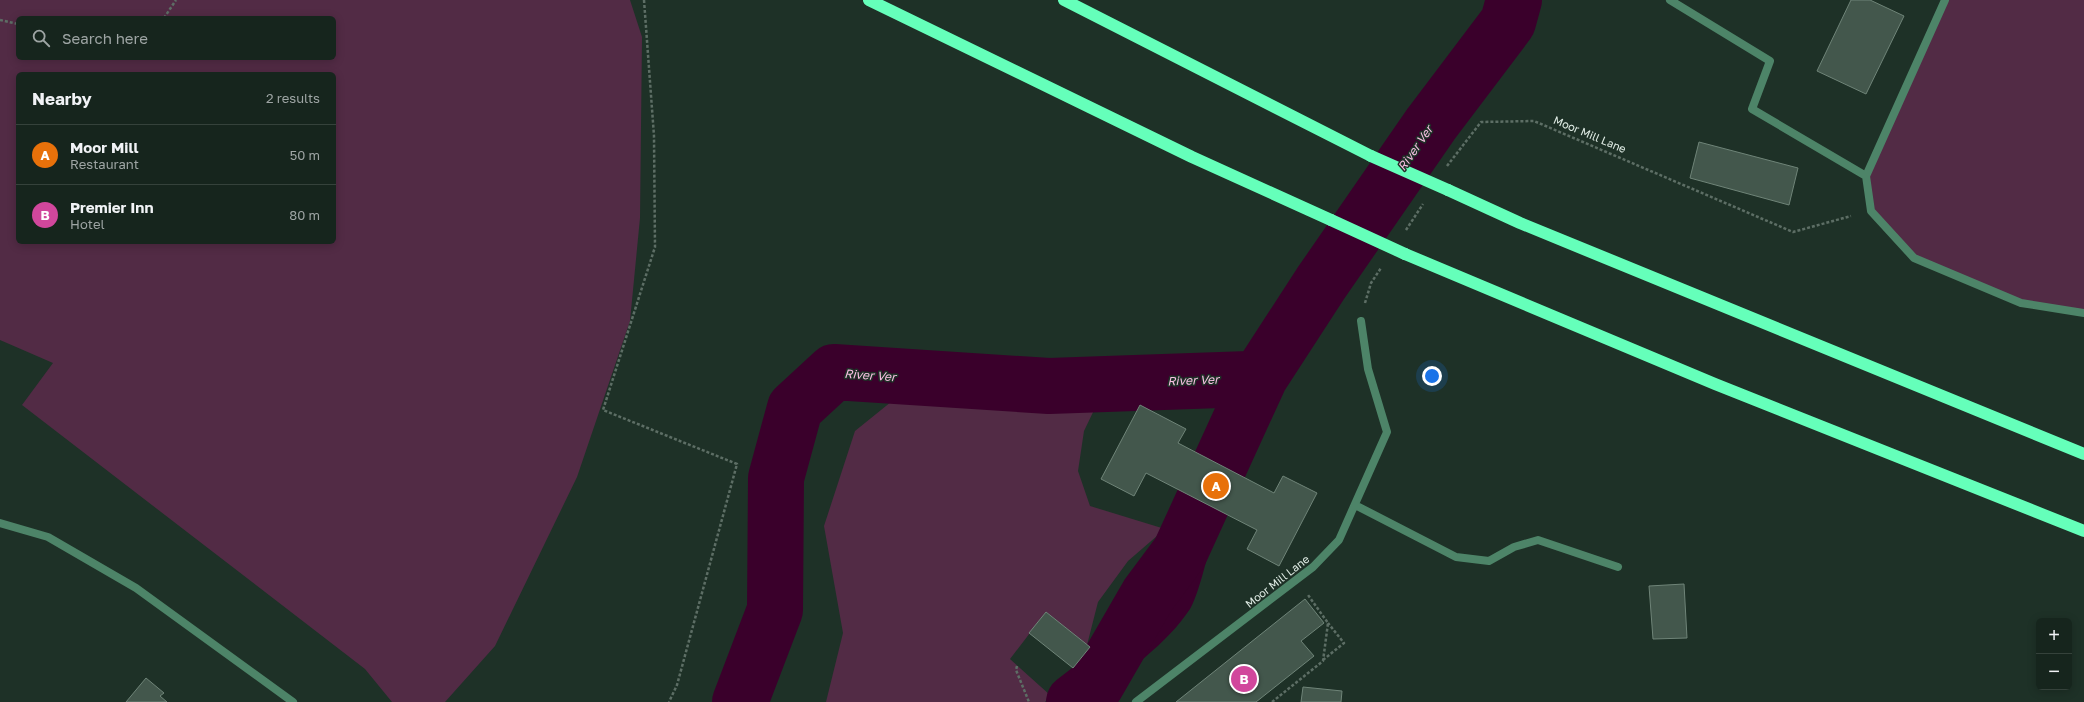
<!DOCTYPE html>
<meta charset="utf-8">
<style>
:root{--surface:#16251d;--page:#1f2d26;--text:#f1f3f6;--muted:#9ea5a4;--line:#35423b;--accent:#bca0f2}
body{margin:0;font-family:"Golos Text",sans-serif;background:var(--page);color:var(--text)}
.controls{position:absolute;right:12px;bottom:12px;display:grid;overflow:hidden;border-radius:6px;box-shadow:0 2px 10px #0003}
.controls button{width:36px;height:36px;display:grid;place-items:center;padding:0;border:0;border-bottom:1px solid var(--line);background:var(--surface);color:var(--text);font:20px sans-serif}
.you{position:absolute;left:1432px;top:376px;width:14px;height:14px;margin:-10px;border:3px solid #fff;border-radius:50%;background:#1a73e8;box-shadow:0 0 0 6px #1a73e833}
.badge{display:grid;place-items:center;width:26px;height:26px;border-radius:50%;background:var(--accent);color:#fff;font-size:13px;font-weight:700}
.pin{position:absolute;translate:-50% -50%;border:2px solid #fff;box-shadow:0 1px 4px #0006}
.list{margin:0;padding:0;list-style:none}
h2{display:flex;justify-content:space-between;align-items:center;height:52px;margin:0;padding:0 16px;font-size:17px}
h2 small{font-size:13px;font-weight:400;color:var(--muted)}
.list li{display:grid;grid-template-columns:26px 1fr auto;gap:12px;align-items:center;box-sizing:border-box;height:60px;padding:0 16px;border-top:1px solid var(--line)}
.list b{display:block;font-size:15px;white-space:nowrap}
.list p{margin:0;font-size:13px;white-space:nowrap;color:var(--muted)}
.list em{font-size:13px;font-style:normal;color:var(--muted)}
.icon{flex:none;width:22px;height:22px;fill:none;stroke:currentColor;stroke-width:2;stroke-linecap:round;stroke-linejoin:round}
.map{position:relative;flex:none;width:2084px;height:702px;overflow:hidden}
.search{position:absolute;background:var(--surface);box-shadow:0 2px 10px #0003;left:16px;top:16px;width:320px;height:44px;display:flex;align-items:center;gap:10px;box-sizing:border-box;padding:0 14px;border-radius:6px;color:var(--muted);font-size:15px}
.panel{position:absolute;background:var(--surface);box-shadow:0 2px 10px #0003;left:16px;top:72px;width:320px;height:172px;border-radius:6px}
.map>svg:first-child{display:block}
.green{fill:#522b45;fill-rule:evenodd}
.water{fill:#3a002b}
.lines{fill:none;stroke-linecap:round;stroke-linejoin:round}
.river{stroke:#3a002b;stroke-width:56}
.building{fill:#43574c;stroke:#6f8478}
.path{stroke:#5d6e65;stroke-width:2.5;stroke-dasharray:3 2;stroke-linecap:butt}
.lane{stroke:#4d8468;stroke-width:8}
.highway{stroke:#65ffba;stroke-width:12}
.highway-bridge{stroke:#65ffba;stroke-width:12}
.labels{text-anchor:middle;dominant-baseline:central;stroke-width:3;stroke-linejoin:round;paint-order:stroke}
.street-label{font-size:11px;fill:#e1ede6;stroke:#1e3127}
.water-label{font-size:12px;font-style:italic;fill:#f9bfe3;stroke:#1e3127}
</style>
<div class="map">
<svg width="2084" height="702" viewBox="0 0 2084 702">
<rect width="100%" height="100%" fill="#1e3127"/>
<!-- green -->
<path class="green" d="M0 0H630L642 37 640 218 630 321 577 477 495 646 445 702H392L365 669 22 405 53 363 0 340ZM18 18H334V58H18ZM18 74H334V242H18Z
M1945 0H2084V313L2021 303 1914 258 1871 211 1866 176Z
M907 389 989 391 1096 406 1084 431 1078 471 1090 506 1165 529 1128 561 1098 602 1087 645 1046 612 1010 659 1050 695 1045 702H826L843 633 824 526 855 431Z"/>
<!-- water -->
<path class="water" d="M1180 526 1211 542C1207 558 1198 596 1190 609 1166 645 1129 670 1095 695L1082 680 1094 661 1096 644 1112 603 1141 565Z"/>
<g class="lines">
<!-- river -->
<path class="river" d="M740 702 775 610 776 478 795 408 834 372 1049 386 1249 379 1260 377 1321 283 1431 124 1508 22 1514 0
M1074 702 1096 685 1148 595 1180 552 1260 377"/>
</g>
<!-- building -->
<path class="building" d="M1851 0H1870L1904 16 1866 94 1817 71Z
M1699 142 1798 168 1789 205 1690 178Z
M1140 405 1186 429 1178 443 1274 493 1283 476 1317 493 1279 566 1247 549 1257 530 1146 473 1134 496 1101 479Z
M1684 584 1687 638 1653 639 1649 586Z
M1305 599 1324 623 1301 641 1314 656 1256 702H1176Z
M1046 612 1090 647 1073 668 1029 633Z
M146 678 164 693 160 696 167 702H126Z
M1303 687 1342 691 1341 702H1301Z"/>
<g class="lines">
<!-- path -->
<path class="path" d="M644 0 654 136 655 247 603 410 737 464 677 685 669 702
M164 18 176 0
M0 20 18 24
M1447 166 1481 122 1534 121 1793 232 1851 216
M1406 230 1423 204
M1365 303 1371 283 1381 268
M1323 660 1344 643 1328 623
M1017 666 1016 670 1029 702
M1272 702 1323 661 1328 623 1308 595"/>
<!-- lane -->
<path class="lane" d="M1670 0 1770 61 1752 109 1866 176
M1945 0 1866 176 1871 211 1914 258 2021 303 2084 313
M1355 505 1456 557 1489 561 1514 547 1538 540 1618 567
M0 523 48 537 136 588 293 702
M1136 702 1313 567 1339 540 1387 432 1368 369 1361 321"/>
<!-- highway -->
<path class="highway" d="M869 0 1192 157 1331 220
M1064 0 1371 156
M1448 190 1520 223 2084 454
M1405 254 1715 384 2084 531"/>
<!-- highway-bridge -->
<path class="highway-bridge" d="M1371 156 1448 190
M1331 220 1405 254"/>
</g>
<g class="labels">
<!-- street labels -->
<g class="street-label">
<text transform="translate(1590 134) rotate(23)">Moor Mill Lane</text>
<text transform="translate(1277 581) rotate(-38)">Moor Mill Lane</text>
</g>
<!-- water labels -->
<g class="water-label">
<text transform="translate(1415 148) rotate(-55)">River Ver</text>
<text transform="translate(870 375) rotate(4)">River Ver</text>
<text transform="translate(1193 380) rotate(-2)">River Ver</text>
</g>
</g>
</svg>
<div class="controls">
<button>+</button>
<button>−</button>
</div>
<div class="you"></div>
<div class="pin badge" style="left:1216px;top:486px;background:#e8710a">A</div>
<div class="pin badge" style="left:1244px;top:679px;background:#d1479c">B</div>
<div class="search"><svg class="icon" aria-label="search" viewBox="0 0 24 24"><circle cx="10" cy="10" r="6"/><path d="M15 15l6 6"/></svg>Search here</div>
<section class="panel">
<h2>Nearby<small>2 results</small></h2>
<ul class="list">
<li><span class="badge" style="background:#e8710a">A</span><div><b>Moor Mill</b><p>Restaurant</p></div><em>50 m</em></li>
<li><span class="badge" style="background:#d1479c">B</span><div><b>Premier Inn</b><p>Hotel</p></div><em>80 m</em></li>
</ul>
</section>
</div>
